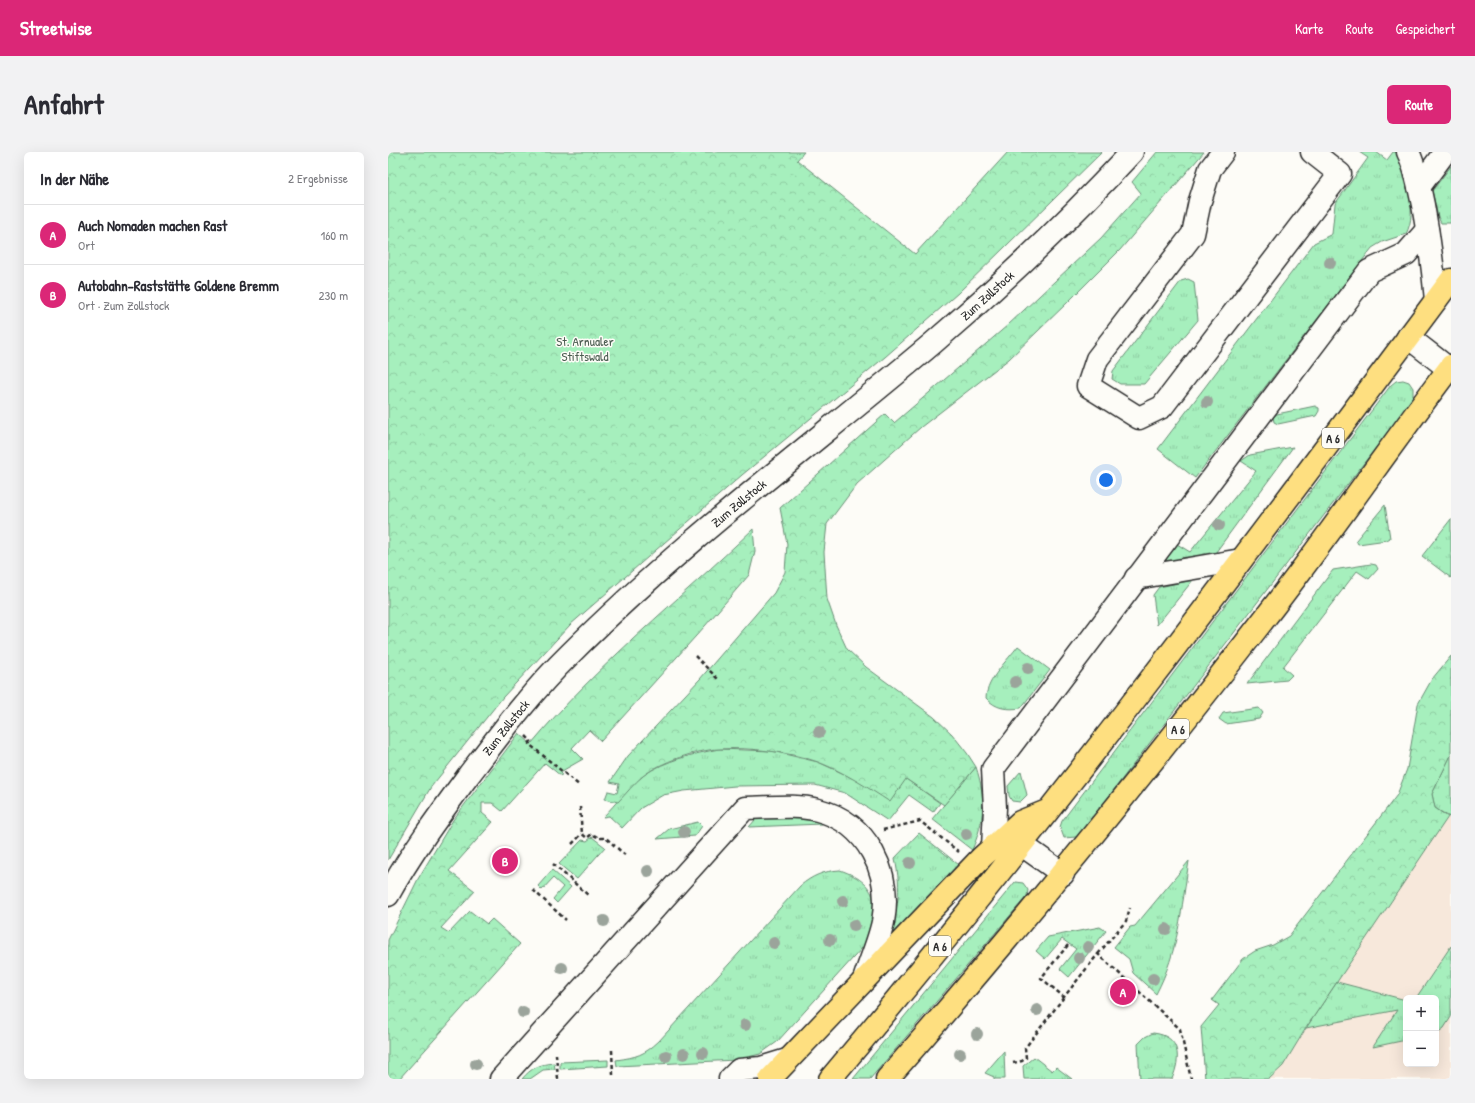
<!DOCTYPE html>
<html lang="de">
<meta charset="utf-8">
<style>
:root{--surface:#fff;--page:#f2f2f3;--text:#2b2b33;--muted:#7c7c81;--line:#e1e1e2;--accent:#db2777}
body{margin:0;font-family:"Patrick Hand",sans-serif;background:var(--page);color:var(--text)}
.controls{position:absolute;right:12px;bottom:12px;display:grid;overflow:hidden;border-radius:6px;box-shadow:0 4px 16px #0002}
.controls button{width:36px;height:36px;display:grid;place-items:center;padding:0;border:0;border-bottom:1px solid var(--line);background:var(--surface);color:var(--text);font:20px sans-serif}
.you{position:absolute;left:718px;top:328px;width:14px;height:14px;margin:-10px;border:3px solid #fff;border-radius:50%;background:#1a73e8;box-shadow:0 0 0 6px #1a73e833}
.badge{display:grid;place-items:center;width:26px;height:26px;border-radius:50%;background:var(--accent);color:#fff;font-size:13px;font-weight:700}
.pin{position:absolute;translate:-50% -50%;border:2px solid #fff;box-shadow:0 1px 4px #0006}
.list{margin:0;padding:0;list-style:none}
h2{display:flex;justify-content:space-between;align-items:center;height:52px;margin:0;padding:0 16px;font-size:17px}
h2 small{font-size:13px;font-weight:400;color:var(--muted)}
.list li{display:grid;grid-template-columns:26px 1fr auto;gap:12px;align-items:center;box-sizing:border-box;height:60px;padding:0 16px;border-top:1px solid var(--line)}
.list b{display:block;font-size:15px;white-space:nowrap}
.list p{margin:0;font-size:13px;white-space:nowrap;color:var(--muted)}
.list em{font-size:13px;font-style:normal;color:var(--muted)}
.map{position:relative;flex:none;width:1063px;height:927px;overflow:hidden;border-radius:6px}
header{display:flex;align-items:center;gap:24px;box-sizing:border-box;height:56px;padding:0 20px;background:var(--accent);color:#fff}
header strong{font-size:19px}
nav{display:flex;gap:22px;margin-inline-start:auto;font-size:14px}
.intro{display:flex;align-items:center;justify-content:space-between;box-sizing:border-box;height:96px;padding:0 24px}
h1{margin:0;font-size:28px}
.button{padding:10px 18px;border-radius:6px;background:var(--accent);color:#fff;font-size:14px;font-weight:700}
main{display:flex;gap:24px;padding:0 24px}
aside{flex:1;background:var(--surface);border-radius:6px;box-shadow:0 4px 16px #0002}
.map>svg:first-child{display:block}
.built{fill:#f7e8db;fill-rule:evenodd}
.grass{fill:url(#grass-tufts);stroke:#688d74}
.forest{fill:url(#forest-crowns);stroke:#688d74}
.garden{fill:#a6efbd;stroke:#688d74}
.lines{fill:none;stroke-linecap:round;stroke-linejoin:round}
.minor-casing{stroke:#2b2b2b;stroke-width:25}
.highway-casing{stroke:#2b2b2b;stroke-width:25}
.path{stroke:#2b2b2b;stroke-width:2.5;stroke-dasharray:4 3;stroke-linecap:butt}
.minor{stroke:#fdfcf7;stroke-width:22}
.highway{stroke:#fedf80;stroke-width:22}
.tree{fill:#9ba49b}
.labels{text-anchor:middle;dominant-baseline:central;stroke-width:3;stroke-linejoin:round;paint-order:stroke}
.shield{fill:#fdfcf7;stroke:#6a6a68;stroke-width:1}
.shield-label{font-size:12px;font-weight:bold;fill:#2b2b2b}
.street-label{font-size:13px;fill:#2b2b2b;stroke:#fdfcf7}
.park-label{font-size:13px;fill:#4a5c50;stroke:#fdfcf7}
</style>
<header>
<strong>Streetwise</strong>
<nav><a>Karte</a><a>Route</a><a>Gespeichert</a></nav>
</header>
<div class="intro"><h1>Anfahrt</h1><a class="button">Route</a></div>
<main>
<aside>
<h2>In der Nähe<small>2 Ergebnisse</small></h2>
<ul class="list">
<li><span class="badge">A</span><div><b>Auch Nomaden machen Rast</b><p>Ort</p></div><em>160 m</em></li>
<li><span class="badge">B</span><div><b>Autobahn-Raststätte Goldene Bremm</b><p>Ort · Zum Zollstock</p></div><em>230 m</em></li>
</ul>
</aside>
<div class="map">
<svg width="1063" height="927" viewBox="0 0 1063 927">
<defs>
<pattern id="grass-tufts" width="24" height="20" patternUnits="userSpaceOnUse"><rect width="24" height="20" fill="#a6efbd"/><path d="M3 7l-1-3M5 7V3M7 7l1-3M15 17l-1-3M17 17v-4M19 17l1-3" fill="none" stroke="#8fcda3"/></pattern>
<pattern id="forest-crowns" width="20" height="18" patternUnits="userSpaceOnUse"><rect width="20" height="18" fill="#a6efbd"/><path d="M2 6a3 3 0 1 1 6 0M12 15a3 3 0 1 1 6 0" fill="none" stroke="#8fcda3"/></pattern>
</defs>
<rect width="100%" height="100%" fill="#fdfcf7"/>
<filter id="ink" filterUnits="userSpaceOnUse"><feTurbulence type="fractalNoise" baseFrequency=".025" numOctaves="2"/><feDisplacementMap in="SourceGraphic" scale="8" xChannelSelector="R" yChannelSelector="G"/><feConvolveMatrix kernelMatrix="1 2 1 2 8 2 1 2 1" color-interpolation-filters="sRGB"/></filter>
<g filter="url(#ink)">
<!-- built -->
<path class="built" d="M1060 665 1063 666V927H881L895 914 918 876ZM1018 846H1048V912H1018Z"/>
<!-- grass -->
<path class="grass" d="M971 0H988L999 8 1005 0H1010C1016 26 1031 57 1018 82L994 90 984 96 807 326 770 297 926 91 944 82 947 52 980 6Z
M1063 14V71H1053L1050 65 1044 39Z
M800 127 806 130 810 168 756 232H732L724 227 725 219 793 129Z
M1015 228 1021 230 1025 236V247L692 682 688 685 676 686 672 675 674 669 1003 233 1008 229Z
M927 254 931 256V259L928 264 890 272 886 270 885 265 889 262Z
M905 295 825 404 775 411 789 392 802 400 868 319 853 309 862 303Z
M997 353 1002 386 999 388 970 392 968 388Z
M1063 367V426L1034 404Z
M983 412 988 413 990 417 981 427 969 419 895 515 904 523 899 528 859 532 945 418Z
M805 428 769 473 765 443 771 435Z
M630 494 662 518 633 556C619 558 608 557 598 546 599 527 619 509 630 494Z
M871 556 875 561 871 567 838 572 831 567 835 561Z
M331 597 384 599 430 610 465 626 518 627 552 651 545 660 521 643 500 669 457 641 427 633 347 634 296 639 275 643 253 656 234 676 221 664 215 665C227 653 242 633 256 623 278 608 305 602 331 597Z
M1063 603V666L1047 656 1044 642Z
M588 615C598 645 597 668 584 698L544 667Z
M633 619 639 643 632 650 624 649 621 644 620 634Z
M386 664C400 664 424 661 434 672L361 675 368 667Z
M310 670 314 674 307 684 269 687 281 677Z
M531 681 571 713 500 787C510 754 514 741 507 706Z
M204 685 217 695 189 727 171 712 194 688 199 689Z
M801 709C793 758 791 798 768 842L745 821 741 807 726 795 742 775 747 774Z
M452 718C494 732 493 760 475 795L389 890 372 902 348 908 229 914 228 908C249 905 256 903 271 889L412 734C424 724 435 719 452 718Z
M627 730 635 731 640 738 639 744 482 927H465Z
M712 775 718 779 681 825 672 817 688 797 674 787 657 807 648 799 660 785Z
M1063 794V865L1056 876 1048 882V846H1028Z
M949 830 1018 848V888L985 895 1009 858 918 876Z
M765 881C793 884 793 906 784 927H752L750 892 757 885Z
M616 899 617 927H606V925L597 921Z
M646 905 664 919 668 915 684 927H636L635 914Z
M220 908V914L172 917V910Z
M166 911 167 917 155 918 142 927H134C143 916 152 912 166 911Z"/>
<!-- forest -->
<path class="forest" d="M0 0H416L409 8 527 102 620 0H714L570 141 497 205 354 323 182 473 115 545 43 635 0 708Z
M769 0H816L732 98 679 151 621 207 533 275 469 332 439 372 436 400 439 447 448 473 459 497 478 515 546 565 564 582 579 601 588 615 556 653 518 627 502 650C479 635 456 620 430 610 402 600 361 595 331 597 309 598 272 610 255 624 246 631 238 642 230 650L217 647 220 639 229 641 231 632 222 630 240 604 312 527 386 441 397 420 399 392 392 356 497 262 506 271 620 173 713 86 753 41 744 30Z
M365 377 367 399 361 423 317 474 213 589 201 578 184 596 195 607 174 619 173 624 157 611 114 659 104 651H94V661L105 670 61 719 87 739 53 776 61 781 82 759 99 772 104 767 132 792 11 927H0V788L30 727 65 668 131 581 143 592C209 513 291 448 365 377Z
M1063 504V603L1044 642 1047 656 1060 665 918 876 895 914 881 927H817L813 875 831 853 824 848 855 807 867 799 885 793 901 784 1009 643 1019 617 1030 552 1044 527Z"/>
<!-- garden -->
<path class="garden" d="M164 718 183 735 169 751 165 747 175 735 165 726 154 738 150 734Z"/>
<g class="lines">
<defs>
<g id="minor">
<path d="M835 0 822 17 812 49 805 82 709 207 700 234 751 266 774 255 952 22 924 0"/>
<path d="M1020 0C1028 16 1031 35 1035 53 1041 85 1045 116 1048 148"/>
<path d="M1031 35 1057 0"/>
<path d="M1020 185 1061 217"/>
<path d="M748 426 853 408"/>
<path d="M634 693 675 722"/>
<path d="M605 695 607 656 605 617 981 119 1018 102 1039 78"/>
<path id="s1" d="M0 743C23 701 52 662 80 624 112 582 144 539 182 502 295 389 423 294 545 191 615 131 682 67 744 0"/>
<path d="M113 927 357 656C381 656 407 652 430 658 480 671 504 721 495 770 491 789 482 809 476 828"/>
<path d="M342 927 351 918 373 916 399 908"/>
</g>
<path id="highway" d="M382 927 593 706 632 670 659 659
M442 927C660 669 862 398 1063 128
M499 927C634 774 762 615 887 453 947 375 1003 293 1063 214"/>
</defs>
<!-- minor casing -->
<use href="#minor" class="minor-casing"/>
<!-- highway casing -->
<use href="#highway" class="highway-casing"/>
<!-- path -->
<path class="path" d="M307 504 330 527
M138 584 143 589 141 592 192 634
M192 655 194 682 199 686 204 682 211 686H218L237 703
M495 678 532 669 571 700
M184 692 194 682
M165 712 200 743
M145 738 178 768
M680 793 653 826 676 845 710 802 792 877 803 927
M710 802 738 769 742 756
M224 898 225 923
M168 902 170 927
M625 911 634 909 638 906 637 896 676 845"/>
<!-- minor -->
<use href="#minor" class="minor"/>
<!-- highway -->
<use href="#highway" class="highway"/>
</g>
<!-- trees -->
<g class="tree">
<circle cx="942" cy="111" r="6"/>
<circle cx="819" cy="250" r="6"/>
<circle cx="831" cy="373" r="6"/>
<circle cx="640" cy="516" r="6"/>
<circle cx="627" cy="530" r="6"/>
<circle cx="431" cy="580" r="6"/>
<circle cx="296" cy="680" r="6"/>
<circle cx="578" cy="682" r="6"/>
<circle cx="522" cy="711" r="6"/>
<circle cx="260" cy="719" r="6"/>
<circle cx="455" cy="749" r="6"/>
<circle cx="216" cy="769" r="6"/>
<circle cx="466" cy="773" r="6"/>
<circle cx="778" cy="777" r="6"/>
<circle cx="442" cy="788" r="6"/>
<circle cx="386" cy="791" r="6"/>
<circle cx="700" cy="795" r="6"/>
<circle cx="691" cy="806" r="6"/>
<circle cx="174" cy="816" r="6"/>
<circle cx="765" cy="827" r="6"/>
<circle cx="649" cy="858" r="6"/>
<circle cx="135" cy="860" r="6"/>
<circle cx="357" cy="873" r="6"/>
<circle cx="589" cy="882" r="6"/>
<circle cx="315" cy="901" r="6"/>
<circle cx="296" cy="902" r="6"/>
<circle cx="572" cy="902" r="6"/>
<circle cx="278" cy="904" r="6"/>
<circle cx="88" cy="912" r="6"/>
</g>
</g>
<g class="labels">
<!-- shield labels -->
<g class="shield">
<rect x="934" y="276" width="22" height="20" rx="3"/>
<rect x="779" y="567" width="22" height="20" rx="3"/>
<rect x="541" y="784" width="22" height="20" rx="3"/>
</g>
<g class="shield-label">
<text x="945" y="286">A 6</text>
<text x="790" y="577">A 6</text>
<text x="552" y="794">A 6</text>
</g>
<!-- street labels -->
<g class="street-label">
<text stroke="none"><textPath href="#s1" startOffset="853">Zum Zollstock</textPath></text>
<text stroke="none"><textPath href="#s1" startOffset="529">Zum Zollstock</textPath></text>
<text stroke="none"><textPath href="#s1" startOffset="205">Zum Zollstock</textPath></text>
</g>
<!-- park labels -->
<g class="park-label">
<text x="197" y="189">St. Arnualer<tspan x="197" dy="15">Stiftswald</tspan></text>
</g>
</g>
</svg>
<div class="controls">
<button>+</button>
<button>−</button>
</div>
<div class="you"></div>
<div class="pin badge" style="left:735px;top:840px">A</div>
<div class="pin badge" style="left:117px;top:709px">B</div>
</div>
</main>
